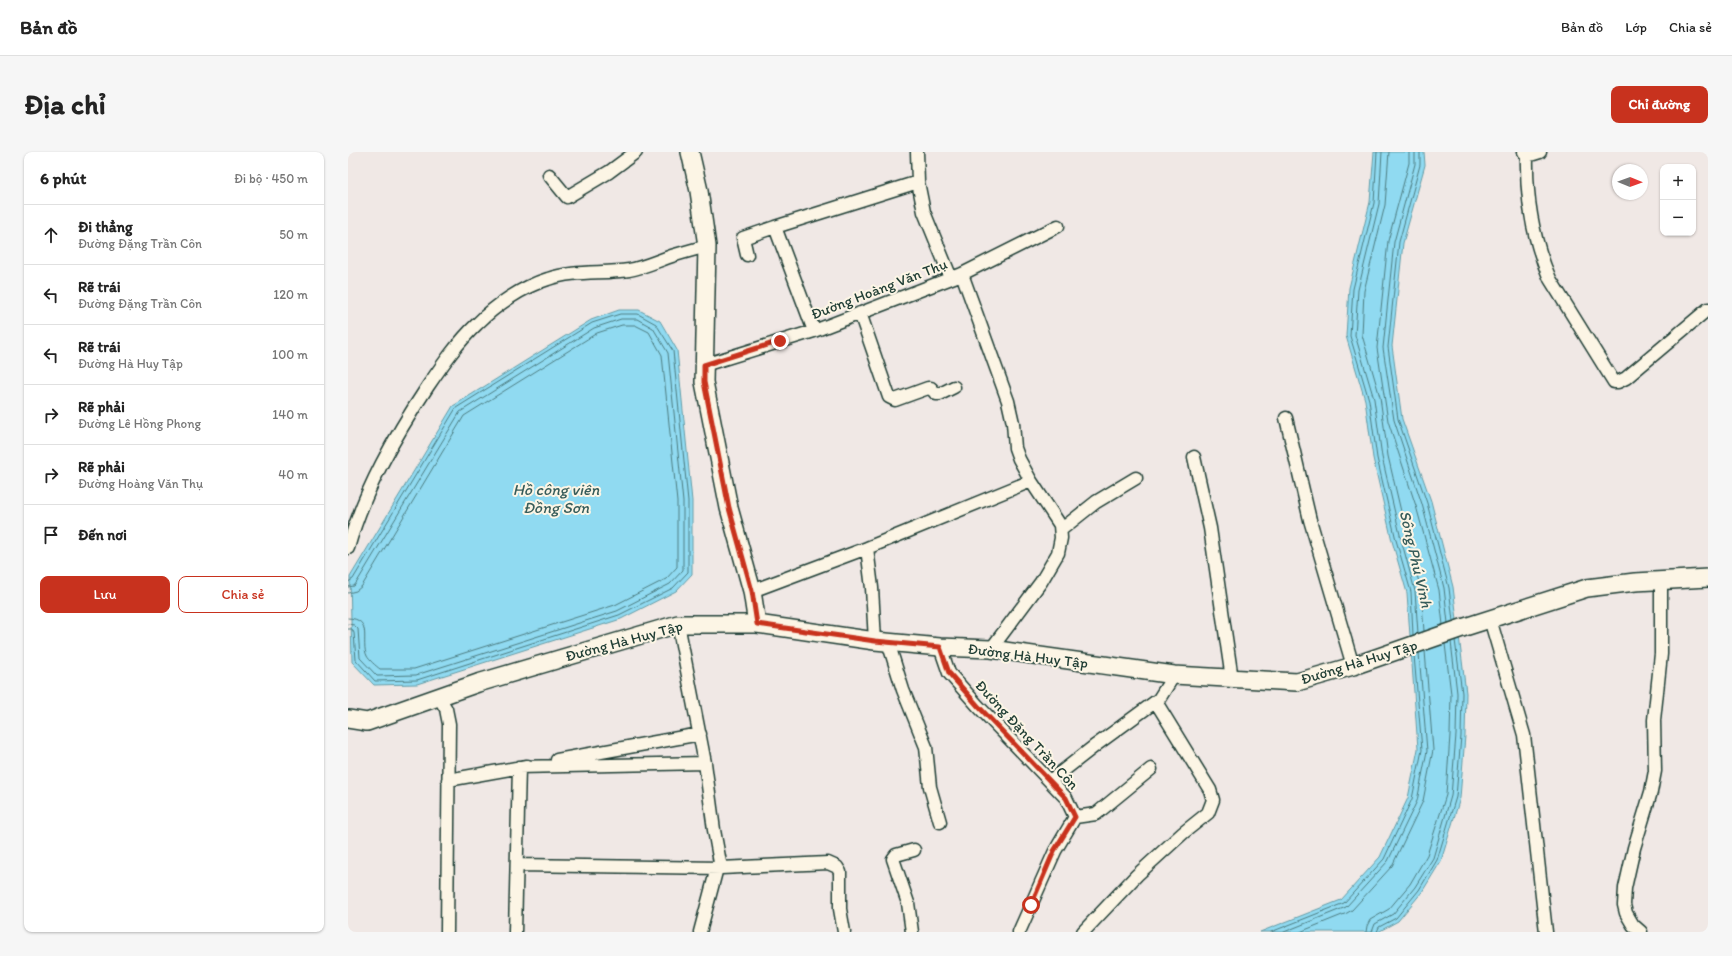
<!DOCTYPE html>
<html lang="vi">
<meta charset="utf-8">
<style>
:root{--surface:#fff;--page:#f6f6f6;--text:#222;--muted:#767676;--line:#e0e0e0;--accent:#c8321e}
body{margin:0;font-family:Itim,sans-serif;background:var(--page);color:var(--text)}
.controls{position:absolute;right:12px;top:12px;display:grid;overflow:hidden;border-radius:8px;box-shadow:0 1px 3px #0004}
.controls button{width:36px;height:36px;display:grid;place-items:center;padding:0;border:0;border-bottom:1px solid var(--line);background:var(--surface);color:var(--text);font:20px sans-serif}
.compass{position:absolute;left:1264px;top:12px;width:36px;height:36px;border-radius:50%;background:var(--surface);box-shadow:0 1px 3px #0004;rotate:91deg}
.stop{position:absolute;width:12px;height:12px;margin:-9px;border:3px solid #c8321e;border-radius:50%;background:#fff}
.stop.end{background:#c8321e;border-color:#fff;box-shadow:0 1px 4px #0008}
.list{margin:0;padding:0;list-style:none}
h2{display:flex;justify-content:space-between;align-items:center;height:52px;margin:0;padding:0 16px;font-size:17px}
h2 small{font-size:13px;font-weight:400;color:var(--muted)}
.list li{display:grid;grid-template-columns:26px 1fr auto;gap:12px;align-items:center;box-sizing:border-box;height:60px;padding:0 16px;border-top:1px solid var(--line)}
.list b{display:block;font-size:15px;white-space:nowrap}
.list p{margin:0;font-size:13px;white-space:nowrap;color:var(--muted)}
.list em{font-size:13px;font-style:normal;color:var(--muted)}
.actions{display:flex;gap:8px;padding:12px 16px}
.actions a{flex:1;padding:9px 0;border:1px solid var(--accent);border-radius:8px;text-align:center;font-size:14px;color:var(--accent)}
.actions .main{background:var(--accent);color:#fff}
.icon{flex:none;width:22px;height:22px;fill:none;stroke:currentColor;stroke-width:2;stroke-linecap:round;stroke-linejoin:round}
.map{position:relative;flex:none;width:1360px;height:780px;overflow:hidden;border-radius:8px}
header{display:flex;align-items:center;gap:24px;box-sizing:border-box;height:56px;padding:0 20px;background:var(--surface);border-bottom:1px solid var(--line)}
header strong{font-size:19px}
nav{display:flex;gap:22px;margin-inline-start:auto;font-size:14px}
.intro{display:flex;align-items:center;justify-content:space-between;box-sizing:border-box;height:96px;padding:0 24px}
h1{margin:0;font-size:28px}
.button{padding:10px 18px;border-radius:8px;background:var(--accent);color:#fff;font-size:14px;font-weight:700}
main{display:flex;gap:24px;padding:0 24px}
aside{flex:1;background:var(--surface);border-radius:8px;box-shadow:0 1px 3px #0004}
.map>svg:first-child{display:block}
.water{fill:#90daf1;stroke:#639ba5}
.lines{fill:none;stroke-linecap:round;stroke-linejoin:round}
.shore{stroke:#4c7c80;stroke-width:1}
.street-casing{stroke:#1f3d34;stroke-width:15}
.secondary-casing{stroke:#1f3d34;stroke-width:20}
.street{stroke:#fcf5e5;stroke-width:12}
.secondary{stroke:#fcf5e5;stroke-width:17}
.route{stroke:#c8321e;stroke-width:5}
.labels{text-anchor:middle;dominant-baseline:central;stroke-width:4;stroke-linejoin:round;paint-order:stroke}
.street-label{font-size:15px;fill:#1f3d34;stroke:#fcf5e5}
.water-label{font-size:16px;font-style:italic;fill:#365c5a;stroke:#fcf5e5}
</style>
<header>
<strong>Bản đồ</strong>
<nav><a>Bản đồ</a><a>Lớp</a><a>Chia sẻ</a></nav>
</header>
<div class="intro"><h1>Địa chỉ</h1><a class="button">Chỉ đường</a></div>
<main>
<aside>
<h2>6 phút<small>Đi bộ · 450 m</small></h2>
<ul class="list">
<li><svg class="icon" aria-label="ahead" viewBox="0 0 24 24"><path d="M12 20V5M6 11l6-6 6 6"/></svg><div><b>Đi thẳng</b><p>Đường Đặng Trần Côn</p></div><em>50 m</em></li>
<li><svg class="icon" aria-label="left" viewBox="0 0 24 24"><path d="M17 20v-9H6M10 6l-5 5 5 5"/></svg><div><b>Rẽ trái</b><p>Đường Đặng Trần Côn</p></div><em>120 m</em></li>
<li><svg class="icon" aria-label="left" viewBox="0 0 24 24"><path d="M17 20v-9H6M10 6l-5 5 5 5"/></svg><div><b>Rẽ trái</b><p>Đường Hà Huy Tập</p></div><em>100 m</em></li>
<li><svg class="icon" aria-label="right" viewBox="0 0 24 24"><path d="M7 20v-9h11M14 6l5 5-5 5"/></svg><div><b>Rẽ phải</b><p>Đường Lê Hồng Phong</p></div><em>140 m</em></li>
<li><svg class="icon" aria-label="right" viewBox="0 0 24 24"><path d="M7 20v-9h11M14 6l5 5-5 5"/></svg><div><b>Rẽ phải</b><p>Đường Hoàng Văn Thụ</p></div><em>40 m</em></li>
<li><svg class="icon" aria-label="arrive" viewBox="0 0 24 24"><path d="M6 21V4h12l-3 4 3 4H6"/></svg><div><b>Đến nơi</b></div></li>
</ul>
<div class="actions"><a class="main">Lưu</a><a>Chia sẻ</a></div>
</aside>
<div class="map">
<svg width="1360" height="780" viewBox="0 0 1360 780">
<rect width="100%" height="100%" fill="#f0e8e5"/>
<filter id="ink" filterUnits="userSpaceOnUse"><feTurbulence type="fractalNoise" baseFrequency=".025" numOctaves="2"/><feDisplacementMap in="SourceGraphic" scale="8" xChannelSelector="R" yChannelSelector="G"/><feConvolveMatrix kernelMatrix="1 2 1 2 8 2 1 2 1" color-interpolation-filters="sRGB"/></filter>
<g filter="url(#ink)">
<!-- water -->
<path class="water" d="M1026 0H1076L1077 13 1055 91 1044 194 1054 267 1083 349 1105 435 1118 541 1117 584 1112 646 1093 709 1074 740 1050 769 1030 780H912L993 748 1032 705 1060 646 1070 597 1059 441 1044 389 1025 306 1017 248 998 184 1001 136 1022 50Z
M271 158H291L312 169 329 198 344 349V422L328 439 273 467 69 532 26 533 4 510 2 425 105 254 243 168Z"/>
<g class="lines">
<!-- shore -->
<path class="shore" d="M1029 0 1026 51 1005 137 1002 184 1021 248 1029 306 1048 388 1063 440 1065 483
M1034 0 1031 52 1010 138 1007 183 1026 247 1034 305 1053 387 1067 439 1070 481
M1041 0 1037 53 1016 139 1014 183 1032 245 1040 304 1059 385 1073 438 1076 479
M1061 0V11L1040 89 1029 196 1040 269 1068 354 1091 438 1095 473
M1067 0V12L1046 90 1035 196 1046 268 1074 352 1096 436 1100 471
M1072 0V13L1051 90 1040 195 1050 267 1079 351 1101 436 1105 469
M0 430 5 427 108 256 244 171 272 162H290L308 172 325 199 340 349V420L325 436 271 463 69 528 27 529 8 508 6 481 4 477H0
M0 435 6 434 9 430 112 260 246 176 273 167H289L305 176 320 201 335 350V418L322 432 269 459 68 523 29 524 12 506 10 477 6 473 0 472
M0 441 8 439 14 434 116 264 249 181 274 173H287L301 180 314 203 329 350V415L318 427 267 453 66 517H32C28 514 21 508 19 504 12 490 26 467 0 466
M923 780 996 751 1036 707 1064 647 1074 598 1066 503
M936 780 998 755 1040 709 1069 649 1079 599 1071 501
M952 780 999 761 1004 758 1044 714 1075 649 1085 598 1077 499
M1018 780 1019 774 1022 768 1041 757 1062 732 1079 703 1098 643 1102 583 1103 542 1097 492
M1024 780 1027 772 1045 762 1067 735 1085 706 1103 644 1108 583 1109 541 1103 490
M1029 780 1031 775 1048 766 1071 738 1089 708 1108 645 1113 584 1114 541 1107 488"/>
<defs>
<path id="street" d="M569 0 570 30 576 60 603 126
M1176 0 1179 4 1192 0
M1179 4C1178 46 1185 88 1202 127L1266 230H1270L1278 226 1360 157
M201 23 219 45 261 20 288 0
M399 103 395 86 427 75
M614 122 660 249 665 271 667 296 671 307 683 329 712 373 713 386 710 401 693 430 643 497
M512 161 541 245 547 248 580 236H583L588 242H592L606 235
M466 179 427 75 570 30
M356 213 466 179 614 122 710 74
M938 266 962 368 1005 514
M846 305 862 376 884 527
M714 377 748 350 788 326
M0 396C16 338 47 284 80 234 95 212 110 190 129 172 148 153 174 135 200 127 226 118 254 122 281 118 297 115 311 108 327 103 337 100 348 97 359 94
M519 396 524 436 527 489
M404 439 519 396 683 329
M1142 467 1176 583 1198 780
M330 472 357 611 366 678 373 716
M540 490 555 538 578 595 582 635 592 670
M592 495 601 521 630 554 718 646 727 665 707 699 671 780
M91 545 98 557 101 572 99 780
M209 608 352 582
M100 628 179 614
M702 629 748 593 811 547 826 523
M727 665 748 662 803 617
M169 713 373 716 480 711 489 715 492 720V757L496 780
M167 780 171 615 357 611
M352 780 369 716
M564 780 560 751 545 707 548 703 566 698
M735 780 789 723 835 681 860 661 865 648 862 638 808 550
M1293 780 1285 773 1278 761 1276 753 1277 736 1286 696 1303 640 1307 619 1306 568 1313 502V429"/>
<path id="secondary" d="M342 0 351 39 359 94 356 230 381 356 404 439 409 472
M0 567 19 570 130 531 330 472H409L527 489 592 495 643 497 826 523 949 530 1005 514 1117 475 1239 436 1287 430 1360 426"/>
</defs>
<!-- street casing -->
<use href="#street" class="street-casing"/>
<!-- secondary casing -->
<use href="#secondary" class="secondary-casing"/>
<!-- street -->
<use href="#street" class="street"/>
<!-- secondary -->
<use href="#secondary" class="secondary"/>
</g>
</g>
<g class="lines" filter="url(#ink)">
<!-- route -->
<path class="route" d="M432 189 356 213V230L381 356 404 439 409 472 527 489 592 495 601 521 630 554 718 646 727 665 706 699 683 753"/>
</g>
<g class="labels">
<!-- street labels -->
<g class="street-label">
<text transform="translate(531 137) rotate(-21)">Đường Hoàng Văn Thụ</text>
<text transform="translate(276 489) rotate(-15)">Đường Hà Huy Tập</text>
<text transform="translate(680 504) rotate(7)">Đường Hà Huy Tập</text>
<text transform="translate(1011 510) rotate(-17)">Đường Hà Huy Tập</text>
<text transform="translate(679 583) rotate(47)">Đường Đặng Trần Côn</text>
</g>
<!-- water labels -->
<g class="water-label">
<text x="208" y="337">Hồ công viên<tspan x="208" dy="18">Đồng Sơn</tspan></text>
<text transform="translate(1068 407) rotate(77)">Sông Phú Vinh</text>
</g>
</g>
</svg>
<div class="controls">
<button>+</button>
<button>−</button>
</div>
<svg class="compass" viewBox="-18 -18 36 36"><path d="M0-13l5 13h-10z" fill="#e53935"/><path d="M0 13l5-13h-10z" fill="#767676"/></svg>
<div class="stop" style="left:683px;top:753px"></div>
<div class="stop end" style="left:432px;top:189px"></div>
</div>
</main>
